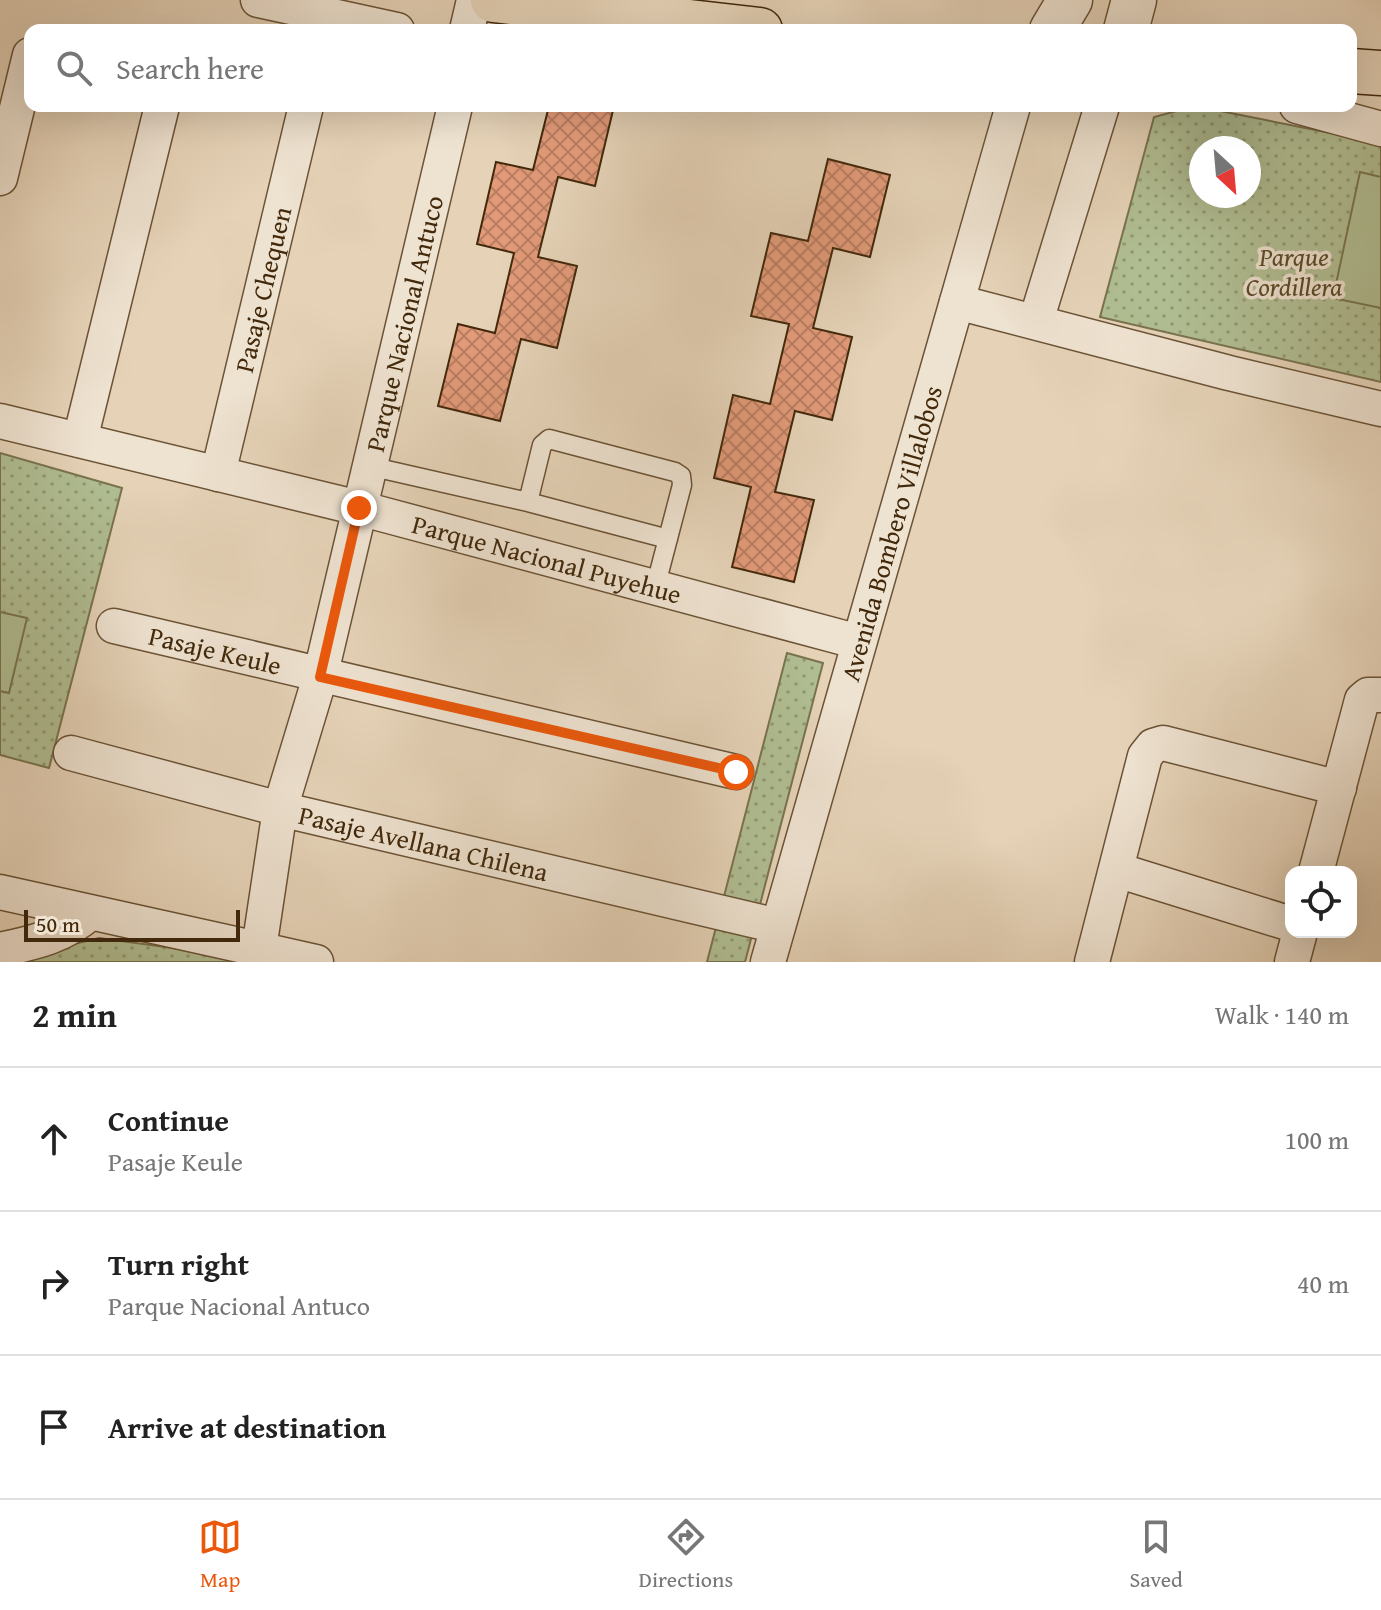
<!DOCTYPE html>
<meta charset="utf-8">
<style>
:root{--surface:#fff;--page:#f6f6f6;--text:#222;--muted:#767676;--line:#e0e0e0;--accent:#ea580c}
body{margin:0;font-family:"Gentium Book Plus",serif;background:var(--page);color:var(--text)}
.controls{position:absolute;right:24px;bottom:24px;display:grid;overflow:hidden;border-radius:16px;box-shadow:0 8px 32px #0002}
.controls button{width:72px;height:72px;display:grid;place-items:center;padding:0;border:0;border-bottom:2px solid var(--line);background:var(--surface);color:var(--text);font:40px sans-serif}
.compass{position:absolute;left:1189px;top:136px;width:72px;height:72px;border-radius:50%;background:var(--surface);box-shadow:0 8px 32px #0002;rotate:154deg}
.scale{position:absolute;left:24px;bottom:20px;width:216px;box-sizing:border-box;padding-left:8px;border:4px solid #42290b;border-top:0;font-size:22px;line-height:28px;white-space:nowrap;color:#42290b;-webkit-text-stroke:6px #eee2d0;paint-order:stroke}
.stop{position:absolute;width:24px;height:24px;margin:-18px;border:6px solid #ea580c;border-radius:50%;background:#fff}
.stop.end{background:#ea580c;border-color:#fff;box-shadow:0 2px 8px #0008}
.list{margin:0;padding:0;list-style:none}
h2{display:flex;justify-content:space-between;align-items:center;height:104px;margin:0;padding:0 32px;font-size:34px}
h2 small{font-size:26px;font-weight:400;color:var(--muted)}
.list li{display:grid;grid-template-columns:52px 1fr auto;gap:24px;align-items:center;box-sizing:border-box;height:144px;padding:0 32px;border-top:2px solid var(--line)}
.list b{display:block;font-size:30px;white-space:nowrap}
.list p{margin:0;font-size:26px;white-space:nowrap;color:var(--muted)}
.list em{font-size:26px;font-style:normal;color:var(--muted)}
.icon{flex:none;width:44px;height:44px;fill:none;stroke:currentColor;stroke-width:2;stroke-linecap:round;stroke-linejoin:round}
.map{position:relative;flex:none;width:1381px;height:962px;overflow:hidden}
.search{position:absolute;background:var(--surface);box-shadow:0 8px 32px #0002;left:24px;right:24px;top:24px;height:88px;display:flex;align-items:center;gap:20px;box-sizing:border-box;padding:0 28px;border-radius:16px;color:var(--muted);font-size:30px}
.sheet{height:536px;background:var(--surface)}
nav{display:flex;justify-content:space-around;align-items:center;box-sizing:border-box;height:112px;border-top:2px solid var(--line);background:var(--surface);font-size:22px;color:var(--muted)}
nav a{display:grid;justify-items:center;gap:4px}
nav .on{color:var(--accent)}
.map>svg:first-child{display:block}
.grass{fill:url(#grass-dots);stroke:#79734e;stroke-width:2;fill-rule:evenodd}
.pitch{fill:#b0bd92;stroke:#79734e;stroke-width:2}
.building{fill:url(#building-cross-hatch);stroke:#42290b;stroke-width:2}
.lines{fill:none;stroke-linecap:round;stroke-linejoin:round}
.service-casing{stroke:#6b5336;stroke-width:21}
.minor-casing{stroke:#6b5336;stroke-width:37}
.tertiary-casing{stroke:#6b5336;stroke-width:47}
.primary-casing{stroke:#42290b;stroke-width:47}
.service{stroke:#eee2d0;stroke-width:18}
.minor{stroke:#eee2d0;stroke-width:34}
.tertiary{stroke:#eee2d0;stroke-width:44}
.primary{stroke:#e5d2b7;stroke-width:44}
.route{stroke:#ea580c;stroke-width:10}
.labels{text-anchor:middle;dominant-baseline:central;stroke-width:7;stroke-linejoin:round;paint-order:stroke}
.park-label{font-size:26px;font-style:italic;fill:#584726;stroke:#eee2d0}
.street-label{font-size:26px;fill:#42290b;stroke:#eee2d0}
</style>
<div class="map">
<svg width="1381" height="962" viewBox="0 0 1381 962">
<defs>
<pattern id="grass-dots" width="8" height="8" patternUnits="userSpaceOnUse" patternTransform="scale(2)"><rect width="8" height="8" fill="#b0bd92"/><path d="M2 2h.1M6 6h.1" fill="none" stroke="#919a75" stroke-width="1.8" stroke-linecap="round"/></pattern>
<pattern id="building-cross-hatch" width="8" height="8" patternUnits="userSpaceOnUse" patternTransform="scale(2)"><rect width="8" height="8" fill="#e29a79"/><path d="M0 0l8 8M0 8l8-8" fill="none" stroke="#b97e61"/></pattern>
</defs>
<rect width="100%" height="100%" fill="#e5d2b7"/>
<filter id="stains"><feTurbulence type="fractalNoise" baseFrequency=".0025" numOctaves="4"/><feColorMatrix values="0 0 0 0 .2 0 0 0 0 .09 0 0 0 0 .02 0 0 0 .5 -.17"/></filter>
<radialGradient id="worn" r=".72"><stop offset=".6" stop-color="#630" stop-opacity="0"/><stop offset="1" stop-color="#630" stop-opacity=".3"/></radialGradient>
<!-- grass -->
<path class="grass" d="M1195 106 1381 143V382L1100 317 1154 117ZM1201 148H1249V196H1201Z
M0 453 122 488 49 768 0 755Z
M787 653 823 663 745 962H707Z
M99 938 239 957 237 962H0Z"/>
<!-- pitch -->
<path class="pitch" d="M1360 172 1381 177V308L1333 298Z
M0 612 27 618 9 693 0 691Z"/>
<!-- building -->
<path class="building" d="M549 106H614L595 186 558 177 538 257 577 266 557 348 521 339 500 421 438 406 458 324 495 333 514 253 477 244 496 162 533 170Z
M828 159 890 175 870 257 833 248 813 328 852 337 832 420 795 411 775 492 814 500 794 582 732 567 751 487 714 478 733 395 770 404 789 324 751 316 771 233 808 241Z"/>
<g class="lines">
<defs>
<path id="service" d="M369 466 528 502 542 445 549 439 675 472 681 476 682 485 655 588
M528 502 668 539"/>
<g id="minor">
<path d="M258 0 397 30"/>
<path d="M467 30 474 0"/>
<path d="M1297 106 1381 129"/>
<path d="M0 178 30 55"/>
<path d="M957 302 1229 373 1381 409"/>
<path d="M1036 321 1102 106"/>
<path id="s1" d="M0 421 359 508 859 642"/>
<path d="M80 440 162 106"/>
<path id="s2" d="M218 474 306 106"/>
<path id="s3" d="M114 626 736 772"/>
<path id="s4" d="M71 753 280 809 778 926"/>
<path d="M1117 870 1291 924"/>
<path d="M1316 872 1362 700 1368 695H1381"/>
<path d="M0 892 316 962"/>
<path d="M0 950C35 942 62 937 90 913"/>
<path id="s5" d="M257 962 280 809 320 677 455 106"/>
<path id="s6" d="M768 962 1013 106"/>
<path d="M1092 962 1145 756 1153 746 1163 743 1339 788"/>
<path d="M1292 962 1300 932"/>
</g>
<path id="tertiary" d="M1052 30 1070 0
M1126 30 1134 0"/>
<path id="primary" d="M493 0 760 30
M1351 71 1381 73"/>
</defs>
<!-- service casing -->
<use href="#service" class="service-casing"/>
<!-- minor casing -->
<use href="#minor" class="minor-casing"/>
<!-- tertiary casing -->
<use href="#tertiary" class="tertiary-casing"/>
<!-- primary casing -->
<use href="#primary" class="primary-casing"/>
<!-- service -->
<use href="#service" class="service"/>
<!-- minor -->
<use href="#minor" class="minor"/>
<!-- tertiary -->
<use href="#tertiary" class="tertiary"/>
<!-- primary -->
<use href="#primary" class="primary"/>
</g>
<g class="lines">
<!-- route -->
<path class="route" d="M359 508 320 677 736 772"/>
</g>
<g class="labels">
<!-- park labels -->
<g class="park-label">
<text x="1294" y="256">Parque<tspan x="1294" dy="30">Cordillera</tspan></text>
</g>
<!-- street labels -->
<g class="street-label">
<text stroke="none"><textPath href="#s2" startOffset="190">Pasaje Chequen</textPath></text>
<text stroke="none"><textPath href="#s5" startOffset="656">Parque Nacional Antuco</textPath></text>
<text stroke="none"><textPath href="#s6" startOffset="446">Avenida Bombero Villalobos</textPath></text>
<text stroke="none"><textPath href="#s1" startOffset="564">Parque Nacional Puyehue</textPath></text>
<text stroke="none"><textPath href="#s3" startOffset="104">Pasaje Keule</textPath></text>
<text stroke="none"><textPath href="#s4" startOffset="364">Pasaje Avellana Chilena</textPath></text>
</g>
</g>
<rect width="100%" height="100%" filter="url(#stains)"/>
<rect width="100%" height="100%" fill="url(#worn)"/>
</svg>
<div class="controls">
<button><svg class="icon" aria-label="locate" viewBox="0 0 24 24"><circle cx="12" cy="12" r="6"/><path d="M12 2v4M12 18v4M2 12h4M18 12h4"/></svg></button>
</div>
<svg class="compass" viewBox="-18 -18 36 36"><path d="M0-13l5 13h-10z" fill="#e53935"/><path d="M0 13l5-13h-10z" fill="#767676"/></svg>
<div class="scale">50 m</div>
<div class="stop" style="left:736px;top:772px"></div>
<div class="stop end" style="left:359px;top:508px"></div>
<div class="search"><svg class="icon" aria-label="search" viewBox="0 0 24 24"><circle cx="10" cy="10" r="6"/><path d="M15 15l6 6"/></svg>Search here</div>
</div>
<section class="sheet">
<h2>2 min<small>Walk · 140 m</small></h2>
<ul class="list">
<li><svg class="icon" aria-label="ahead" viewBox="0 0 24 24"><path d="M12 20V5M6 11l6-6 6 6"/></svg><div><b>Continue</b><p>Pasaje Keule</p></div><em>100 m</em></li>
<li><svg class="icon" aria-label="right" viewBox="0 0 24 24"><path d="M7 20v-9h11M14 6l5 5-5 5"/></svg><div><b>Turn right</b><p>Parque Nacional Antuco</p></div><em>40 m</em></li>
<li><svg class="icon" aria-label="arrive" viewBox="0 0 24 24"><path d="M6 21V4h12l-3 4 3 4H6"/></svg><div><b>Arrive at destination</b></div></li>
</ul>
</section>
<nav>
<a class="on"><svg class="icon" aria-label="map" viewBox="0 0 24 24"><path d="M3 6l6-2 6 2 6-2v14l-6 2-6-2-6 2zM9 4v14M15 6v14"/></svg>Map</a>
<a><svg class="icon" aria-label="directions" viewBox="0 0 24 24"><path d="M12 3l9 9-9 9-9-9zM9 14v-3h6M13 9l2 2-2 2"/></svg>Directions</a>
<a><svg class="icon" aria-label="saved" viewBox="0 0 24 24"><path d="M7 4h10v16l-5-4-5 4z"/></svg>Saved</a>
</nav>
